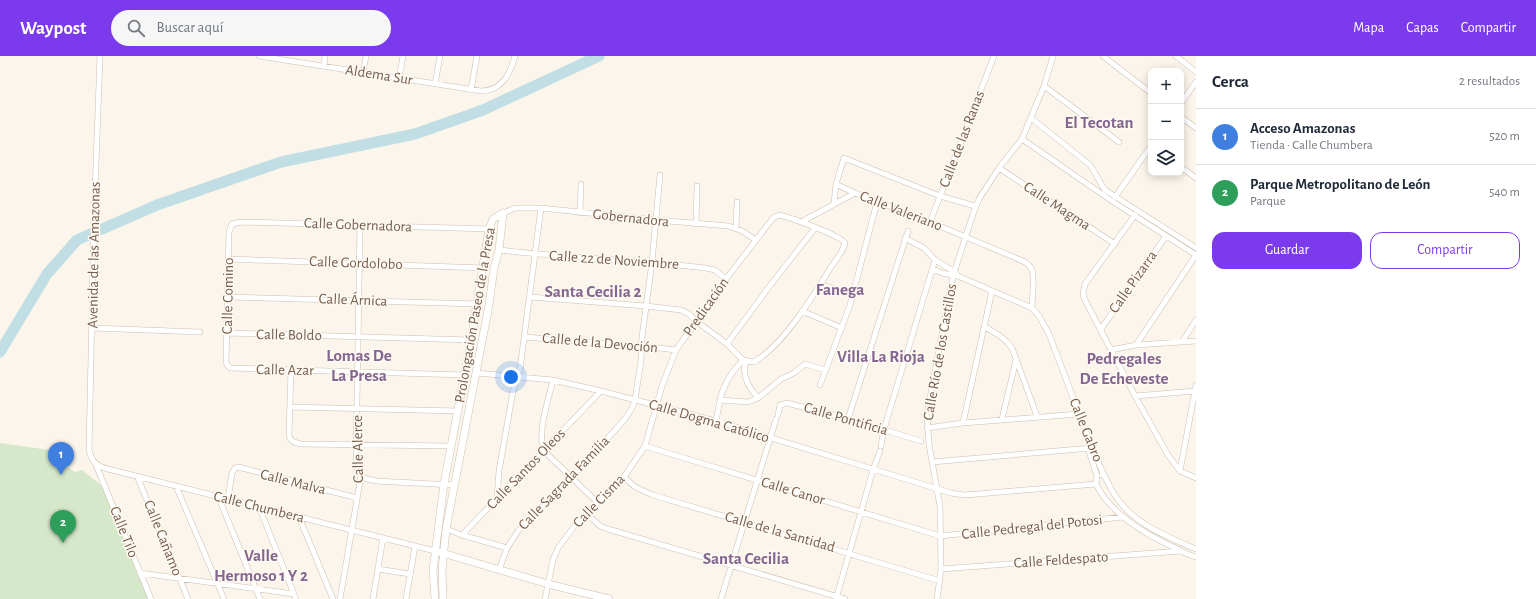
<!DOCTYPE html>
<html lang="es">
<meta charset="utf-8">
<style>
:root{--surface:#fff;--page:#f6f6f7;--text:#1f2937;--muted:#747a83;--line:#e0e1e3;--accent:#7c3aed}
body{margin:0;font-family:"Alegreya Sans",sans-serif;background:var(--page);color:var(--text)}
.controls{position:absolute;right:12px;top:12px;display:grid;overflow:hidden;border-radius:8px;box-shadow:0 2px 10px #0003}
.controls button{width:36px;height:36px;display:grid;place-items:center;padding:0;border:0;border-bottom:1px solid var(--line);background:var(--surface);color:var(--text);font:20px sans-serif}
.you{position:absolute;left:511px;top:321px;width:14px;height:14px;margin:-10px;border:3px solid #fff;border-radius:50%;background:#1a73e8;box-shadow:0 0 0 6px #1a73e833}
.badge{display:grid;place-items:center;width:26px;height:26px;border-radius:50%;background:var(--accent);color:#fff;font-size:13px;font-weight:700}
.pin{position:absolute;translate:-50% -33px;filter:drop-shadow(0 1px 2px #0008)}
.pin::after{content:'';position:absolute;top:21px;width:14px;height:12px;background:inherit;clip-path:polygon(0 0,100% 0,50% 100%)}
.list{margin:0;padding:0;list-style:none}
h2{display:flex;justify-content:space-between;align-items:center;height:52px;margin:0;padding:0 16px;font-size:17px}
h2 small{font-size:13px;font-weight:400;color:var(--muted)}
.list li{display:grid;grid-template-columns:26px 1fr auto;gap:12px;align-items:center;box-sizing:border-box;height:56px;padding:0 16px;border-top:1px solid var(--line)}
.list b{display:block;font-size:15px;white-space:nowrap}
.list p{margin:0;font-size:13px;white-space:nowrap;color:var(--muted)}
.list em{font-size:13px;font-style:normal;color:var(--muted)}
.actions{display:flex;gap:8px;padding:12px 16px}
.actions a{flex:1;padding:9px 0;border:1px solid var(--accent);border-radius:12px;text-align:center;font-size:14px;color:var(--accent)}
.actions .main{background:var(--accent);color:#fff}
.icon{flex:none;width:22px;height:22px;fill:none;stroke:currentColor;stroke-width:2;stroke-linecap:round;stroke-linejoin:round}
.map{position:relative;flex:none;width:1196px;height:543px;overflow:hidden}
header{display:flex;align-items:center;gap:24px;box-sizing:border-box;height:56px;padding:0 20px;background:var(--accent);color:#fff}
header strong{font-size:19px}
nav{display:flex;gap:22px;margin-inline-start:auto;font-size:14px}
.search{width:280px;height:36px;background:var(--page);display:flex;align-items:center;gap:10px;box-sizing:border-box;padding:0 14px;border-radius:22px;color:var(--muted);font-size:15px}
main{display:flex}
aside{flex:1;background:var(--surface)}
.map>svg:first-child{display:block}
.green{fill:#d5e9ca}
.lines{fill:none;stroke-linecap:round;stroke-linejoin:round}
.river{stroke:#c0dee4;stroke-width:11}
.street-casing{stroke:#cdbeb1;stroke-width:6}
.secondary-casing{stroke:#cfbfaf;stroke-width:8}
.street{stroke:#fff;stroke-width:5}
.secondary{stroke:#fff;stroke-width:7}
.labels{text-anchor:middle;dominant-baseline:central;stroke-width:3;stroke-linejoin:round;paint-order:stroke}
.street-label{font-size:15px;fill:#755e4f;stroke:#fef9f1}
.quarter-label{font-size:17px;font-weight:bold;fill:#846790;stroke:#fef9f1}
</style>
<header>
<strong>Waypost</strong>
<div class="search"><svg class="icon" aria-label="search" viewBox="0 0 24 24"><circle cx="10" cy="10" r="6"/><path d="M15 15l6 6"/></svg>Buscar aquí</div>
<nav><a>Mapa</a><a>Capas</a><a>Compartir</a></nav>
</header>
<main>
<div class="map">
<svg width="1196" height="543" viewBox="0 0 1196 543">
<rect width="100%" height="100%" fill="#fbf5eb"/>
<!-- green -->
<path class="green" d="M0 387 50 394 59 406 75 416 82 414 102 430 148 543H0Z"/>
<g class="lines">
<!-- river -->
<path class="river" d="M0 296 47 218 77 184 157 149 281 106 415 78 483 54 599 0"/>
<defs>
<path id="street" d="M100 0 94 163 89 393C91 406 97 410 108 413L435 495
M259 0 481 35C502 35 510 18 515 0
M1103 0 1151 37
M1176 0 1196 16
M324 10 325 0
M363 17 366 0
M399 22 403 0
M435 28 440 0
M1044 30 1119 86
M471 34 477 0
M1181 47 1196 26
M1181 61 1196 72
M1031 62 1090 109C1096 117 1099 126 1105 134L1196 192
M1022 83 1112 145 1196 199
M1181 111 1196 122
M999 112 1115 188
M836 128 855 137 930 166 1023 205C1027 207 1030 209 1032 214 1035 223 1032 241 1032 252
M1115 141 1151 90
M834 148 836 128 844 102 940 140 975 150
M503 157 515 152H541L656 164 729 170 742 175 756 184
M580 157 581 128
M1135 159 1085 228 1083 238 1085 244 1135 340 1168 399 1180 415 1196 422
M801 166 855 137
M930 166 994 0
M696 168 697 130
M736 172 737 146
M905 182 924 192 935 204 955 216 958 220 1032 252 1039 260 1049 278 1092 392 1104 419
M499 194C568 202 637 204 706 212L715 214 726 223
M229 203 484 212
M933 213 942 217 957 220
M821 229 853 238
M228 241 478 248
M530 241 646 250 681 254 689 258 696 265 727 288 743 304 754 306C783 289 813 241 831 211 836 204 843 196 845 187 840 179 794 163 783 160L779 159 773 162 726 223 676 294 662 330 645 390 624 421 576 468 558 492 553 504 545 543
M802 255 842 272
M985 271C996 277 1005 282 1012 292L1037 360
M92 272 200 276
M1101 273 1166 180
M227 277 471 284
M525 281 659 292 676 294
M1182 286 1196 264
M727 288 769 231 815 172
M1136 289 1196 199
M1111 294 1136 289 1196 285
M746 306C741 319 749 332 758 342
M291 314 289 377C289 385 293 386 301 388L451 390
M476 317 553 324 601 335 716 365 951 437 964 439 978 438 1096 428
M465 319 230 312 227 309 226 305 229 176 232 168 241 166 489 173
M553 324C548 346 538 372 543 394L598 447
M820 329 850 249 877 146
M1135 340 1195 335
M720 344C724 327 731 317 743 304
M290 351 458 355
M778 359 780 349 787 347 848 363 921 385
M848 363 908 175
M1002 363 1016 304
M716 365 720 344 748 346 758 342 781 323 794 317 805 308 825 314
M963 367 992 235
M927 372 963 367 1079 358
M645 390 940 480 1123 461
M881 390 884 373 935 204
M1088 392 1097 420 1096 428C1110 457 1145 478 1173 491 1181 495 1188 499 1196 501
M932 406 1091 392
M96 409 151 543
M1180 415 1196 329
M1102 419H1104C1109 428 1113 438 1120 446 1137 469 1170 482 1196 493
M137 420 188 543
M361 420 367 423 376 425 454 429
M624 421 635 431 653 439 940 525
M176 430 224 543
M218 440 260 543
M228 443 232 417 235 412 238 411 357 442
M497 443 499 415 513 335 520 313 541 152
M259 451 296 543
M587 458 600 470 608 473 845 543
M299 461 333 543
M446 473 462 479 601 335
M462 479 507 492
M378 513 410 518
M941 513 1181 495
M499 514 507 492 518 475 598 393 625 363 632 352 635 344 641 305 642 281 652 206 660 119
M140 517 294 538
M340 543 361 420 357 412 356 405 360 169
M373 543 383 482
M406 543 415 490
M721 543 776 363
M836 543 873 414 880 395
M937 543 941 513 940 450 929 389 927 358 953 220 973 158 979 143 999 112 1022 83 1044 30 1053 0"/>
<path id="secondary" d="M439 496 548 528 609 543
M435 543 433 514 444 428 471 284 489 173 493 163 503 157
M443 543 442 514 446 473 489 249 494 212 499 194 503 157"/>
</defs>
<!-- street casing -->
<use href="#street" class="street-casing"/>
<!-- secondary casing -->
<use href="#secondary" class="secondary-casing"/>
<!-- street -->
<use href="#street" class="street"/>
<!-- secondary -->
<use href="#secondary" class="secondary"/>
</g>
<g class="labels">
<!-- street labels -->
<g class="street-label">
<text transform="translate(379 19) rotate(9)">Aldema Sur</text>
<text transform="translate(962 83) rotate(-69)">Calle de las Ranas</text>
<text transform="translate(1057 150) rotate(33)">Calle Magma</text>
<text transform="translate(901 155) rotate(21)">Calle Valeriano</text>
<text transform="translate(631 162) rotate(6)">Gobernadora</text>
<text transform="translate(358 169) rotate(2)">Calle Gobernadora</text>
<text transform="translate(94 199) rotate(-89)">Avenida de las Amazonas</text>
<text transform="translate(614 204) rotate(4)">Calle 22 de Noviembre</text>
<text transform="translate(356 207) rotate(2)">Calle Gordolobo</text>
<text transform="translate(1133 226) rotate(-55)">Calle Pizarra</text>
<text transform="translate(228 240) rotate(-89)">Calle Comino</text>
<text transform="translate(353 244) rotate(2)">Calle Árnica</text>
<text transform="translate(706 251) rotate(-55)">Predicación</text>
<text transform="translate(475 259) rotate(-80)">Prolongación Paseo de la Presa</text>
<text transform="translate(289 279) rotate(1)">Calle Boldo</text>
<text transform="translate(600 287) rotate(5)">Calle de la Devoción</text>
<text transform="translate(940 296) rotate(-80)">Calle Río de los Castillos</text>
<text transform="translate(285 314) rotate(1)">Calle Azar</text>
<text transform="translate(846 363) rotate(16)">Calle Pontificia</text>
<text transform="translate(709 365) rotate(16)">Calle Dogma Católico</text>
<text transform="translate(1086 374) rotate(68)">Calle Gabro</text>
<text transform="translate(358 393) rotate(-91)">Calle Alerce</text>
<text transform="translate(526 413) rotate(-46)">Calle Santos Oleos</text>
<text transform="translate(293 426) rotate(14)">Calle Malva</text>
<text transform="translate(564 427) rotate(-46)">Calle Sagrada Familia</text>
<text transform="translate(793 435) rotate(17)">Calle Canor</text>
<text transform="translate(599 445) rotate(-46)">Calle Cisma</text>
<text transform="translate(259 451) rotate(14)">Calle Chumbera</text>
<text transform="translate(1032 471) rotate(-6)">Calle Pedregal del Potosi</text>
<text transform="translate(124 476) rotate(68)">Calle Tilo</text>
<text transform="translate(780 476) rotate(16)">Calle de la Santidad</text>
<text transform="translate(163 482) rotate(68)">Calle Cañamo</text>
<text transform="translate(1061 504) rotate(-4)">Calle Feldespato</text>
</g>
<!-- quarter labels -->
<g class="quarter-label">
<text x="1099" y="66">El Tecotan</text>
<text x="840" y="233">Fanega</text>
<text x="593" y="235">Santa Cecilia 2</text>
<text x="359" y="299">Lomas De<tspan x="359" dy="20">La Presa</tspan></text>
<text x="881" y="300">Villa La Rioja</text>
<text x="1124" y="302">Pedregales<tspan x="1124" dy="20">De Echeveste</tspan></text>
<text x="261" y="499">Valle<tspan x="261" dy="20">Hermoso 1 Y 2</tspan></text>
<text x="746" y="502">Santa Cecilia</text>
</g>
</g>
</svg>
<div class="controls">
<button>+</button>
<button>−</button>
<button><svg class="icon" aria-label="layers" viewBox="0 0 24 24"><path d="M12 4l9 5-9 5-9-5zM3 14l9 5 9-5"/></svg></button>
</div>
<div class="you"></div>
<div class="pin badge" style="left:61px;top:419px;background:#3f7fe0">1</div>
<div class="pin badge" style="left:63px;top:487px;background:#2e9e5b">2</div>
</div>
<aside>
<h2>Cerca<small>2 resultados</small></h2>
<ul class="list">
<li><span class="badge" style="background:#3f7fe0">1</span><div><b>Acceso Amazonas</b><p>Tienda · Calle Chumbera</p></div><em>520 m</em></li>
<li><span class="badge" style="background:#2e9e5b">2</span><div><b>Parque Metropolitano de León</b><p>Parque</p></div><em>540 m</em></li>
</ul>
<div class="actions"><a class="main">Guardar</a><a>Compartir</a></div>
</aside>
</main>
